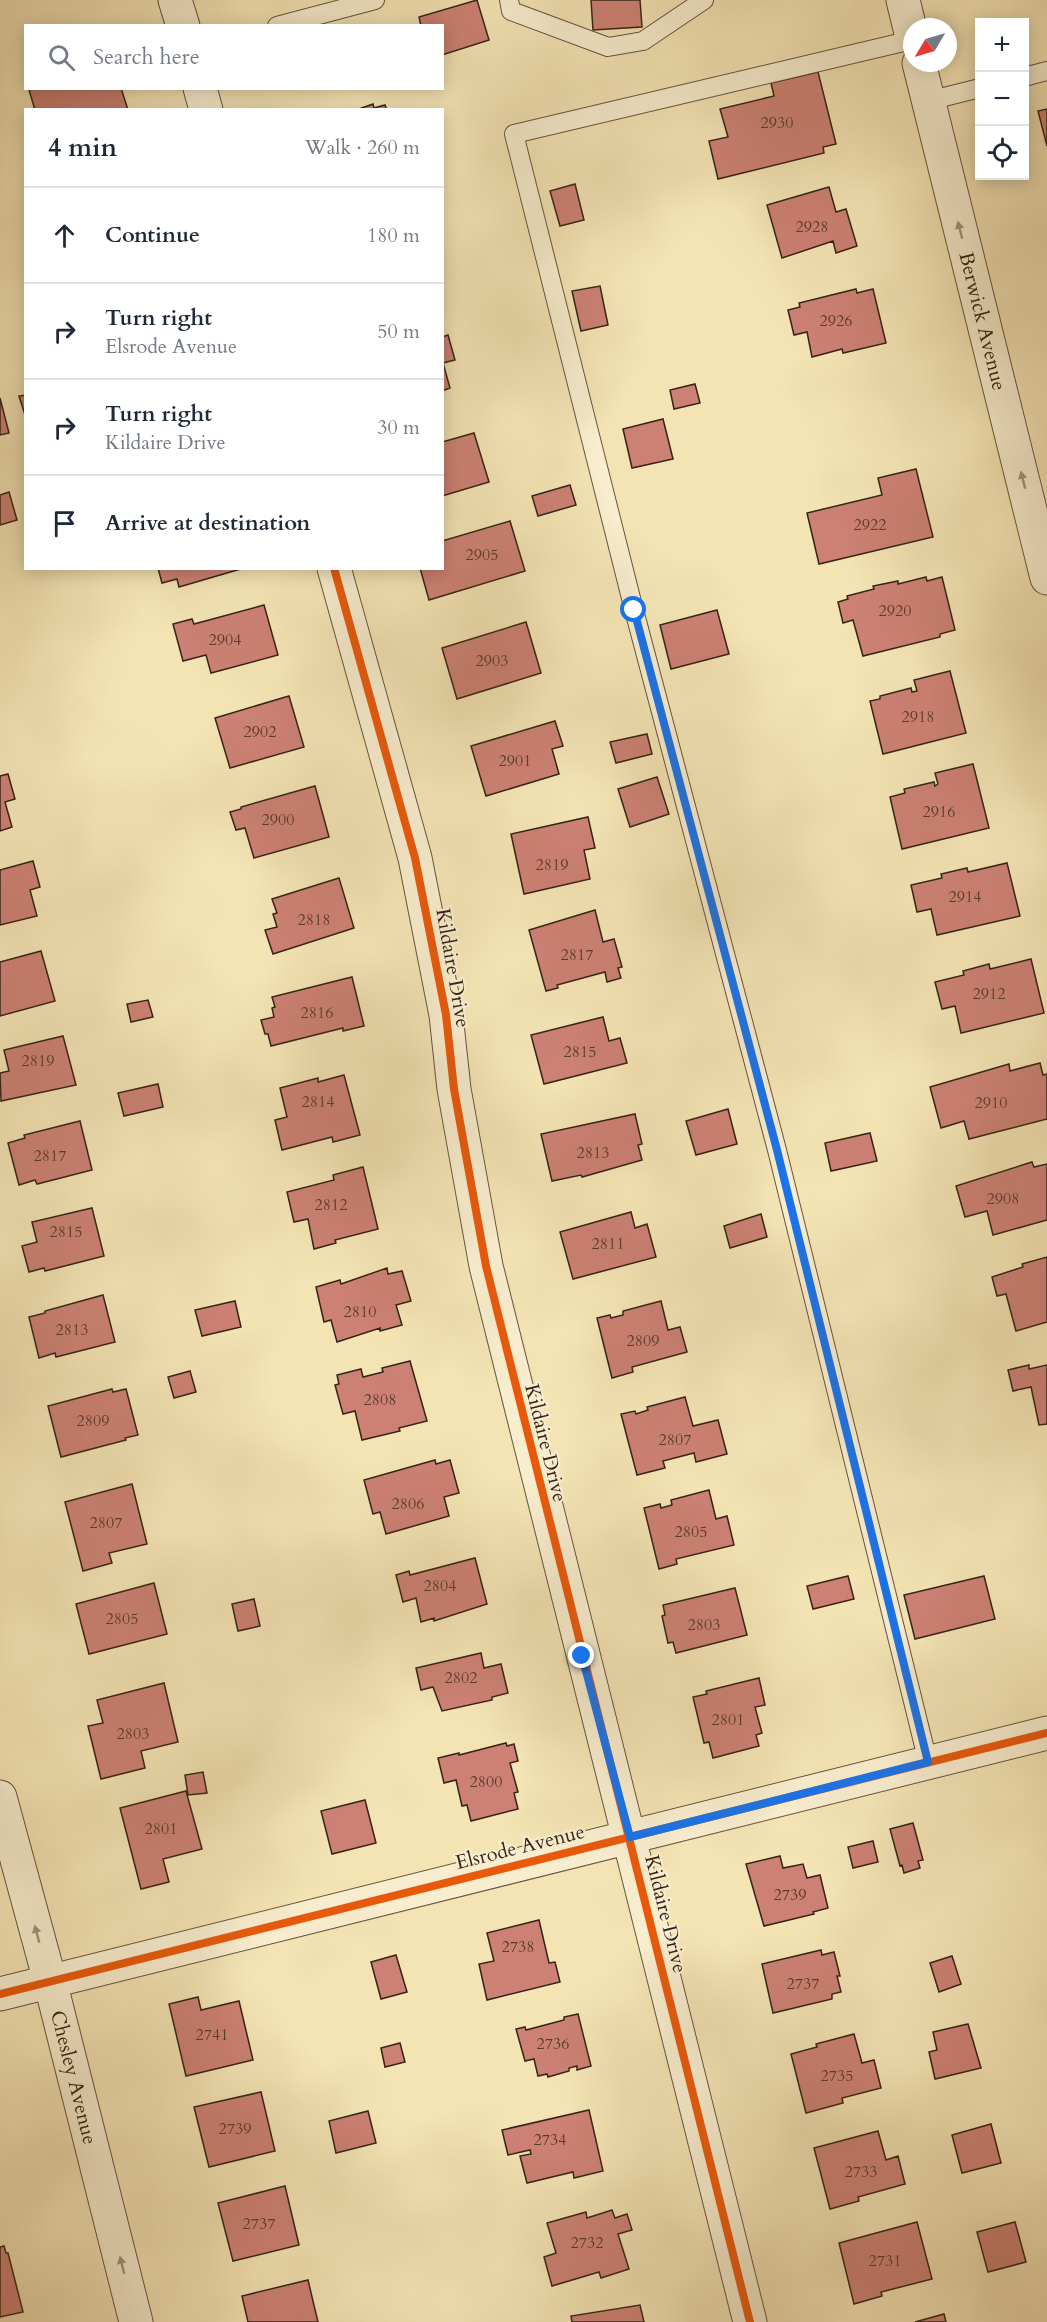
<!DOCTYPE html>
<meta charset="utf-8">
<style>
:root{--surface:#fff;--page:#f2f2f3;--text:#1f2937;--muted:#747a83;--line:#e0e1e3}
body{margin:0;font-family:Cardo,serif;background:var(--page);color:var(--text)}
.controls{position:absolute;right:18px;top:18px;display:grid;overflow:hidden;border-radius:0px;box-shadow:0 3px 15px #0003}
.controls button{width:54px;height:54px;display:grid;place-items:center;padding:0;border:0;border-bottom:2px solid var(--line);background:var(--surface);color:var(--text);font:30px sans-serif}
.compass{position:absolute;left:903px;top:18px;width:54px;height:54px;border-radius:50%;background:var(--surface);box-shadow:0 3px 15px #0003;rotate:232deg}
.stop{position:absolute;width:18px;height:18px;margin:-14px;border:4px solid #1a73e8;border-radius:50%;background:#fff}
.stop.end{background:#1a73e8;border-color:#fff;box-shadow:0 2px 6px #0008}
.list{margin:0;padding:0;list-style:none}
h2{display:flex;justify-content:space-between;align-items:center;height:78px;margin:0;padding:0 24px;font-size:26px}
h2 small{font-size:20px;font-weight:400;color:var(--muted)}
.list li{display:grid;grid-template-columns:39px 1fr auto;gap:18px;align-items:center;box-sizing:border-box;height:96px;padding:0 24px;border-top:2px solid var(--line)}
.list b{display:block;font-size:22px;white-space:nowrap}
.list p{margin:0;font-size:20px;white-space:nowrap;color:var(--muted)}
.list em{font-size:20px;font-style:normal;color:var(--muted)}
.icon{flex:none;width:33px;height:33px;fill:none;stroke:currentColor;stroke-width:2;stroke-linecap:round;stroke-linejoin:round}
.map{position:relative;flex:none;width:1047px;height:2322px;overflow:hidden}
.search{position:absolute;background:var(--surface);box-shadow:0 3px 15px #0003;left:24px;top:24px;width:420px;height:66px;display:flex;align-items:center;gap:15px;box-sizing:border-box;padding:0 21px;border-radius:0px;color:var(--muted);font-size:22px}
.panel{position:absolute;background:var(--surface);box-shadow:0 3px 15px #0003;left:24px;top:108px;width:420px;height:462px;border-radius:0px}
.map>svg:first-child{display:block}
.building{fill:#cc8174;stroke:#352317;stroke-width:1.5}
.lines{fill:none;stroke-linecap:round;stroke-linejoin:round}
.lane-casing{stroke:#65533e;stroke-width:20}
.street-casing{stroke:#65533e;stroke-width:35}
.lane{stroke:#f8edce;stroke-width:18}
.street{stroke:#f8edce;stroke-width:33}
.cycleway-casing{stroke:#f8edce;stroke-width:11}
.cycleway{stroke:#e8590c;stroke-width:8}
.oneway{fill:#a0927c}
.route{stroke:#1a73e8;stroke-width:8}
.labels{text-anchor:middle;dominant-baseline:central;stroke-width:4.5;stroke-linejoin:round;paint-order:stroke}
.number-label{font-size:16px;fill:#5b3a2e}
.street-label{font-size:20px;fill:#352317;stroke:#f8edce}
</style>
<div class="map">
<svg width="1047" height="2322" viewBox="0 0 1047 2322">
<rect width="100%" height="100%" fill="#f4e4b4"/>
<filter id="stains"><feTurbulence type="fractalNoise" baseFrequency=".00333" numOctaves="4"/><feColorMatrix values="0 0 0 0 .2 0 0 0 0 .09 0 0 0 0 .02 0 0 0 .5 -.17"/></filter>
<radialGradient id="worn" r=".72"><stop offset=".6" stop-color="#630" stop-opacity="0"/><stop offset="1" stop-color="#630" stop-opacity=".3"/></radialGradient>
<!-- building -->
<path class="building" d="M477 0 489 40 442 55V26H421L419 17Z
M591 0H640L642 27 593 30Z
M818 72 836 144 823 147 824 153 718 179 709 141 728 137 720 109 774 96 771 83Z
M35 88H121L128 110H35L29 90Z
M373 104 374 108 385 105 387 110H356Z
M1047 109V146L1038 111Z
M575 184 584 220 560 226 550 191Z
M829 187 836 212 846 209 857 246 836 253 833 241 782 258 767 205Z
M600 286 608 325 581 331 572 291Z
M856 289 857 293 873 289 886 343 843 353 842 349 812 357 807 332 794 335 788 310 800 307 799 303Z
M448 335 455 360 443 363 450 388 442 391V337Z
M695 384 700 403 674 409 670 390Z
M26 395V418L19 396Z
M0 398 9 433 0 435Z
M663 419 673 459 632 468 623 429Z
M474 433 489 482 442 496V442Z
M916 469 933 537 819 564 807 513 882 495 878 478Z
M570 485 576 505 538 516 532 496Z
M9 492 17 520 0 525V495Z
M510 521 525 571 429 600 420 568H442V541Z
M158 568H244L179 587 177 579 162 583Z
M926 577 927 581 942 577 955 630 940 634V637L863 656 853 620 843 623 838 602 848 599 847 596 874 589 873 586 898 581V584Z
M264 605 278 655 211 673 206 655 183 661 173 624 192 619 194 624Z
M717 610 729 654 671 669 660 625Z
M526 622 541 673 457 699 442 648Z
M950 671 966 733 883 754 870 701 880 699V696L911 688 912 692 917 691 914 680Z
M289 696 304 747 230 768 215 718Z
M555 721 563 746 552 749 559 774 486 796 471 746Z
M647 734 652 754 616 763 610 742Z
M973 764 989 828 902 849 890 797 905 793 904 789 934 782 935 786 938 784 935 773Z
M8 774 15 799 5 802 12 827 0 831V776Z
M657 777 669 814 630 827 618 789Z
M315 786 329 837 254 858 245 828 236 830 230 812 241 809V807Z
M588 817 595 848 584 850 590 879 524 894 511 834Z
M33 861 40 887 30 890 37 916 0 925V870Z
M1007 863 1020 916 937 935 931 909 917 912 911 885 942 878 941 874 967 868 968 872Z
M339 878 354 928 273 954 265 930 277 927 273 914 277 913 272 899Z
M595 910 603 942 614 939 622 967 618 968 621 978 607 982 605 972 557 985 558 988 546 991 529 930Z
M41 951 55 1001 0 1016V962Z
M1031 959 1044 1013 961 1033 955 1006 942 1009 935 982 964 975 963 971 989 964 990 969Z
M352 977 364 1026 343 1031V1028L271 1046 268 1034H265L261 1020 274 1017 272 1008 275 1007 272 997Z
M148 1000 153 1017 131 1022 127 1004Z
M603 1017 609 1041 620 1038 627 1063 544 1084 531 1035Z
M63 1036 76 1085 1 1101 0 1073 9 1071 4 1050Z
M1040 1063 1043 1075 1047 1074V1119L969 1139 964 1121 941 1128 930 1087 1009 1064 1010 1071Z
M344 1075 360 1135 333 1142 332 1137 282 1150 275 1120 287 1117 280 1088 318 1078V1082Z
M158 1084 163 1107 124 1116 118 1093Z
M728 1109 737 1144 696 1155 686 1121Z
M635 1114 642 1144 638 1145 642 1160 582 1177 581 1175 552 1181 541 1134Z
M80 1121 92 1170 37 1184 35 1180 19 1185 8 1143 25 1138 24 1135Z
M870 1133 877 1161 831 1171 825 1143Z
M1032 1162 1034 1167 1047 1164V1220L993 1235 987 1211 965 1217 956 1186Z
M363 1167 378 1229 335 1240 336 1243 314 1249 308 1219 294 1222 287 1192 334 1180 333 1175Z
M92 1208 104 1256 45 1271 44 1268 29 1272 22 1246 37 1242 32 1222Z
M631 1212 635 1228 647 1224 656 1257 573 1279 560 1232Z
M761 1214 767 1237 730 1248 724 1226Z
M1047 1257V1322L1016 1331 1006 1294 997 1296 992 1277 1023 1267 1022 1264Z
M387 1268 388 1274 402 1271 411 1301 396 1305 402 1325 380 1331V1328L337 1342 331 1320 324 1322 316 1287 340 1280 341 1284Z
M103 1295 115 1342 56 1357 55 1353 39 1358 29 1317 45 1313V1311Z
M235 1301 241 1327 202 1336 195 1310Z
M661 1301 668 1330 680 1327 687 1352 632 1367 633 1372 612 1378 597 1318 610 1315 611 1318 623 1315V1311Z
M410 1361 427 1421 399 1428 400 1431 362 1440 355 1411 343 1414 335 1385 339 1384 337 1375 361 1369 363 1377 383 1372 382 1368Z
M1029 1365V1369L1047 1365V1424L1039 1425 1031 1387 1013 1391 1008 1370Z
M190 1371 196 1392 174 1398 168 1377Z
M112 1389 113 1392 126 1389 138 1435 125 1438 126 1440 61 1457 48 1406Z
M685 1397 693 1426 718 1420 727 1454 696 1462 694 1453 663 1461 665 1468 637 1475 621 1414 635 1411 636 1414 648 1410 647 1407Z
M435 1460 436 1464 450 1460 459 1493 444 1497 449 1516 386 1534 380 1512 373 1514 364 1480Z
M132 1484 147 1544 109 1553 112 1563 83 1571 65 1502Z
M709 1490 716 1519 727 1516 734 1545 676 1559 677 1564 659 1569 644 1508 660 1504 661 1508 672 1505 671 1500Z
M475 1558 487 1604 434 1621V1618L421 1622 416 1598 403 1602 396 1575 409 1571 410 1575Z
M848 1576 854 1599 813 1609 807 1586Z
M984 1576 995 1619 915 1639 904 1595Z
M154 1583 167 1634 89 1654 76 1604Z
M735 1588 747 1635 676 1653 673 1642 668 1643 662 1616 665 1615 663 1605Z
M254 1599 260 1626 238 1631 232 1604Z
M481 1653 484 1668 501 1664 508 1693 492 1697V1700L442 1711 433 1687 421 1690 416 1668Z
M759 1678 765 1705 755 1707 762 1733 756 1735 759 1746 713 1758 709 1742 704 1743 693 1697 707 1694 706 1691Z
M164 1683 178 1742 141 1751 145 1768 101 1779 88 1726 103 1723 97 1700Z
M506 1743 507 1746 514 1744 518 1761 510 1763 518 1792 514 1793 518 1809 471 1821 467 1805 462 1806 456 1780 444 1783 438 1758 459 1753V1755Z
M203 1772 207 1793 188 1795 185 1775Z
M186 1791 202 1849 163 1859 169 1882 141 1889 120 1808Z
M365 1800 376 1843 332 1854 321 1811Z
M913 1823 923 1860 918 1861 920 1868 904 1873 902 1865 900 1866 890 1829Z
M873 1841 878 1862 853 1868 848 1847Z
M780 1856 783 1868 803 1864 807 1878 820 1875 828 1908 813 1912 814 1914 764 1926 746 1864Z
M539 1920 549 1963 555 1962 560 1982 487 2000 479 1964 494 1961 487 1933Z
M821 1950 822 1955 834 1952 840 1976H837L841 1992 832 1994V1999L773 2013 762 1964Z
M396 1955 407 1992 381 1999 371 1962Z
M952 1956 961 1984 939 1992 930 1963Z
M198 1997 201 2010 239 2001 253 2060 186 2076 169 2004Z
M578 2014 591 2066 577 2070V2066L569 2068V2071L548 2077 547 2074 538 2076 534 2059 525 2061 516 2029 525 2027 526 2030 564 2020V2017Z
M968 2024 981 2068 935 2079 929 2052 937 2050 933 2032Z
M854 2034 862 2063 874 2060 881 2088 842 2098 843 2103 806 2113 791 2054 817 2047 816 2044Z
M400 2043 405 2062 385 2067 381 2048Z
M261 2092 275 2151 209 2167 194 2107Z
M589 2110 603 2171 574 2178 573 2172 527 2183 520 2156 531 2154 530 2150 508 2155 502 2130Z
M368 2111 376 2143 336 2153 329 2121Z
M991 2124 1001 2163 962 2173 952 2135Z
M878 2131 886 2160 898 2156 905 2184 858 2197 859 2201 830 2209 814 2148Z
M285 2186 299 2245 233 2261 218 2203Z
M612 2210 615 2218 627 2214 632 2230 618 2234 629 2269 601 2278 599 2272 552 2286 544 2257 556 2253 547 2223 586 2212 587 2218Z
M917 2222 932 2279 881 2292 882 2296 854 2304 839 2243Z
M1015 2222 1026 2262 988 2272 977 2232Z
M4 2246 6 2253H8L23 2312 0 2317V2247Z
M308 2280 318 2322H248L242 2296Z
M640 2305 644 2322H572L571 2316Z
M944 2314 946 2322H915Z"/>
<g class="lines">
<defs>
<path id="lane" d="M509 0 511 11 608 47 643 41 704 0
M277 26 375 0
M912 40 514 134 634 610 777 1150 928 1762
M1024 77 1047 71
M928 101 980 88"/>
<g id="street">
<path d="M175 0 183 26"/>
<path d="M903 0 912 37"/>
<path id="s1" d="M919 63 1047 578"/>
<path d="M200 88 206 110"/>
<path d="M334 568 415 858 446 1015 454 1089 486 1266 750 2322"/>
<path id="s2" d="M0 1797 50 1981 136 2322"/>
<path d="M0 1994 1047 1733"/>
</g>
</defs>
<!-- lane casing -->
<use href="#lane" class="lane-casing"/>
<!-- street casing -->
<use href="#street" class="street-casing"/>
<!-- lane -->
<use href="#lane" class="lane"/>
<!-- street -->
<use href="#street" class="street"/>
<defs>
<path id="cycleway" d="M334 568 415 858 446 1015 454 1089 486 1266 750 2322
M0 1994 1047 1733"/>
</defs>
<!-- cycleway casing -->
<use href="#cycleway" class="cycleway-casing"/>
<!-- cycleway -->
<use href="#cycleway" class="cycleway"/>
</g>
<!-- one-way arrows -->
<defs><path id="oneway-solid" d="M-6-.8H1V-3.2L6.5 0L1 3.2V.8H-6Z" transform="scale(1.5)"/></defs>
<g class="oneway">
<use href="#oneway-solid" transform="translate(960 230) rotate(-104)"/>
<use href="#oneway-solid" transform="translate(1023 480) rotate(-104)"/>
<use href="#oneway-solid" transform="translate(37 1934) rotate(-105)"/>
<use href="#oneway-solid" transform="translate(122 2265) rotate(-104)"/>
</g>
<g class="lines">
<!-- route -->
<path class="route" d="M582 1656 630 1837 928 1762 777 1150 634 610"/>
</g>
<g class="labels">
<!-- number labels -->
<g class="number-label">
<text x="777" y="123">2930</text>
<text x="812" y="227">2928</text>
<text x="836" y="321">2926</text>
<text x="870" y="525">2922</text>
<text x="482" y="555">2905</text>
<text x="895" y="611">2920</text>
<text x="225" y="640">2904</text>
<text x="492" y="661">2903</text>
<text x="918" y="717">2918</text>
<text x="260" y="732">2902</text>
<text x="515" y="761">2901</text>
<text x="939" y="812">2916</text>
<text x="278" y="820">2900</text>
<text x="552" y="865">2819</text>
<text x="965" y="897">2914</text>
<text x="314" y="920">2818</text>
<text x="577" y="955">2817</text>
<text x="989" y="994">2912</text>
<text x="317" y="1013">2816</text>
<text x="580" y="1052">2815</text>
<text x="38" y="1061">2819</text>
<text x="318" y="1102">2814</text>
<text x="991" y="1103">2910</text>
<text x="593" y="1153">2813</text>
<text x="50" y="1156">2817</text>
<text x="1003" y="1199">2908</text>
<text x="331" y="1205">2812</text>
<text x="66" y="1232">2815</text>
<text x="608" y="1244">2811</text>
<text x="360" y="1312">2810</text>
<text x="72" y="1330">2813</text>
<text x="643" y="1341">2809</text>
<text x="380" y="1400">2808</text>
<text x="93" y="1421">2809</text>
<text x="675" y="1440">2807</text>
<text x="408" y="1504">2806</text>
<text x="106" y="1523">2807</text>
<text x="691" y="1532">2805</text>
<text x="440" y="1586">2804</text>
<text x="122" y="1619">2805</text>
<text x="704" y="1625">2803</text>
<text x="461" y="1678">2802</text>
<text x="728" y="1720">2801</text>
<text x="133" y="1734">2803</text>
<text x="486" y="1782">2800</text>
<text x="161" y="1829">2801</text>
<text x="790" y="1895">2739</text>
<text x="518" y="1947">2738</text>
<text x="803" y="1984">2737</text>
<text x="212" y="2035">2741</text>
<text x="553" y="2044">2736</text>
<text x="837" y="2076">2735</text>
<text x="235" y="2129">2739</text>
<text x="550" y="2140">2734</text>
<text x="861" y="2172">2733</text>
<text x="259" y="2224">2737</text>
<text x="587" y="2243">2732</text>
<text x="885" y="2261">2731</text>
</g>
<!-- street labels -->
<g class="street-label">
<text stroke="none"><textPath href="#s1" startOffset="266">Berwick Avenue</textPath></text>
<text transform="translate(453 968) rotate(80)">Kildaire Drive</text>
<text transform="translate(546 1443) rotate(76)">Kildaire Drive</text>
<text transform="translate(520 1847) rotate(-14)">Elsrode Avenue</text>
<text transform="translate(666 1914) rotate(76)">Kildaire Drive</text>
<text stroke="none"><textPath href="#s2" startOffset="290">Chesley Avenue</textPath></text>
</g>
</g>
<rect width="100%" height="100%" filter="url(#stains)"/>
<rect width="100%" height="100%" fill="url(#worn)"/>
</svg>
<div class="controls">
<button>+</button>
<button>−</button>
<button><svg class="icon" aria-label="locate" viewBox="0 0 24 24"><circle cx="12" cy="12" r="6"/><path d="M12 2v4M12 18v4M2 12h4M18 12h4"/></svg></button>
</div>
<svg class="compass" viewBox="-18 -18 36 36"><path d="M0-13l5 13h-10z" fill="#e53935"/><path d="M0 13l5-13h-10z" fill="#747a83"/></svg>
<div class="stop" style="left:634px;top:610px"></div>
<div class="stop end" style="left:582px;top:1656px"></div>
<div class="search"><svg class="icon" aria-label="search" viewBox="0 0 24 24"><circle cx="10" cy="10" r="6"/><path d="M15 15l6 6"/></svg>Search here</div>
<section class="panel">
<h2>4 min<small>Walk · 260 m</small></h2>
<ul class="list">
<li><svg class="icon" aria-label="ahead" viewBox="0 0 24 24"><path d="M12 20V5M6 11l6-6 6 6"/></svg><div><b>Continue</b></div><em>180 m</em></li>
<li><svg class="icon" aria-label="right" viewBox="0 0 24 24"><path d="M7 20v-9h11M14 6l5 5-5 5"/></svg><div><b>Turn right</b><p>Elsrode Avenue</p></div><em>50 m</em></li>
<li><svg class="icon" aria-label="right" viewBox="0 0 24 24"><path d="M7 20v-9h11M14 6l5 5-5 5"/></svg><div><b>Turn right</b><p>Kildaire Drive</p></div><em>30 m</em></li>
<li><svg class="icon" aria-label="arrive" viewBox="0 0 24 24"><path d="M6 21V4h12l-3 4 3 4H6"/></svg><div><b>Arrive at destination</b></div></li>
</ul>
</section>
</div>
